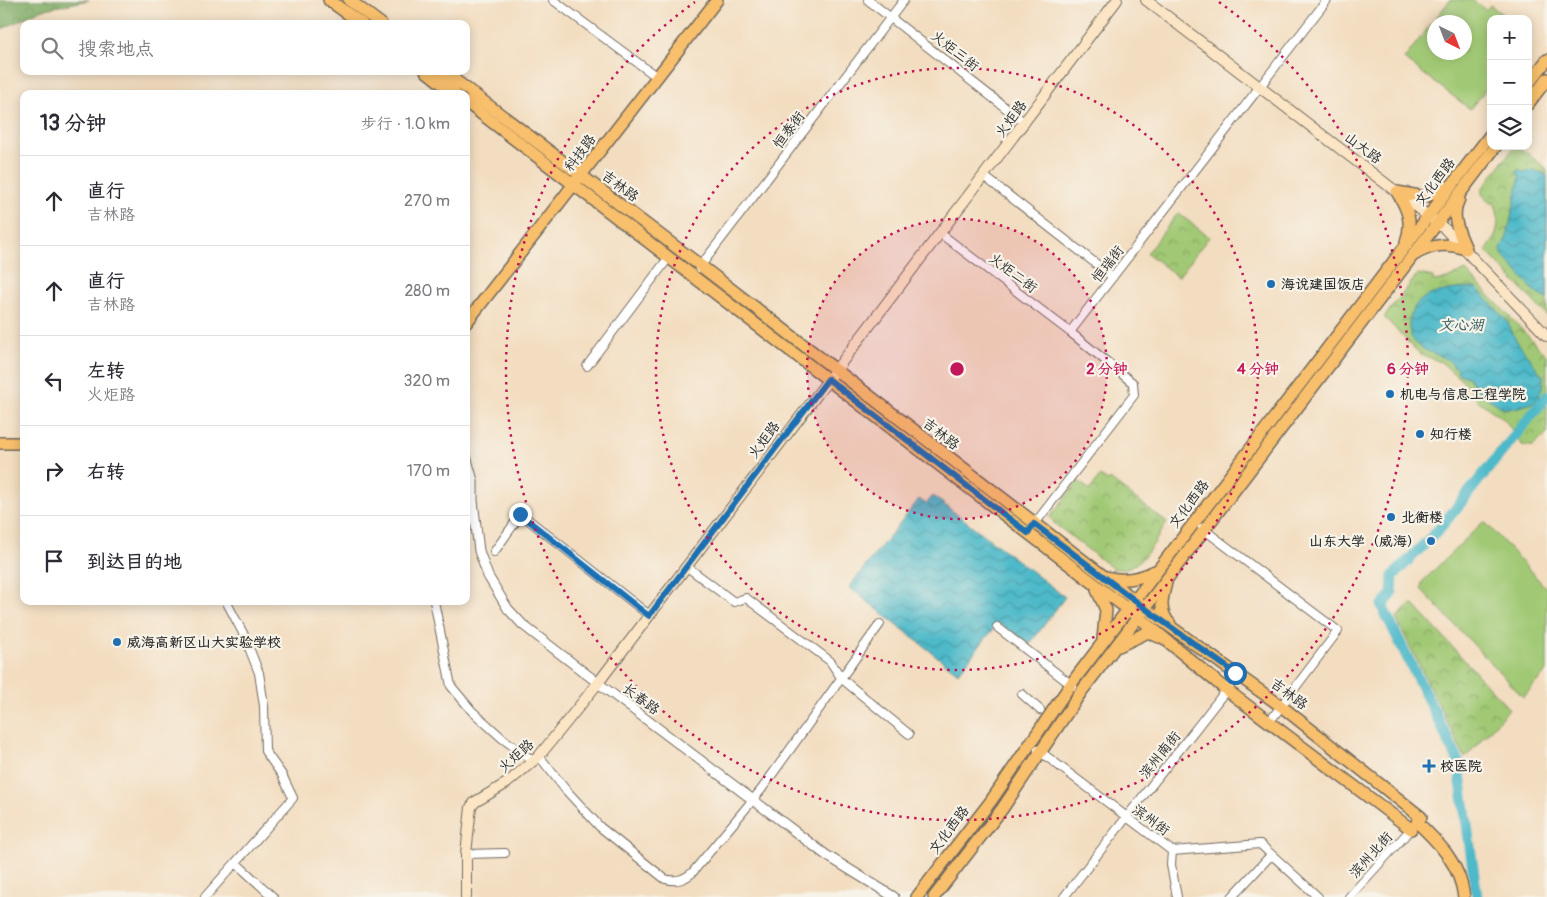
<!DOCTYPE html>
<html lang="zh">
<meta charset="utf-8">
<style>
:root{--surface:#fff;--page:#f7f7f7;--text:#2b2b33;--muted:#7c7c81;--line:#e1e1e2}
body{margin:0;font-family:Pangolin,"LXGW WenKai TC",sans-serif;background:var(--page);color:var(--text)}
.controls{position:absolute;right:15px;top:15px;display:grid;overflow:hidden;border-radius:10px;box-shadow:0 2px 12px #0003}
.controls button{width:45px;height:45px;display:grid;place-items:center;padding:0;border:0;border-bottom:1px solid var(--line);background:var(--surface);color:var(--text);font:25px sans-serif}
.compass{position:absolute;left:1427px;top:15px;width:45px;height:45px;border-radius:50%;background:var(--surface);box-shadow:0 2px 12px #0003;rotate:138deg}
.stop{position:absolute;width:15px;height:15px;margin:-11px;border:4px solid #1f6fb2;border-radius:50%;background:#fff}
.stop.end{background:#1f6fb2;border-color:#fff;box-shadow:0 1px 5px #0008}
.list{margin:0;padding:0;list-style:none}
h2{display:flex;justify-content:space-between;align-items:center;height:65px;margin:0;padding:0 20px;font-size:21px}
h2 small{font-size:16px;font-weight:400;color:var(--muted)}
.list li{display:grid;grid-template-columns:32px 1fr auto;gap:15px;align-items:center;box-sizing:border-box;height:90px;padding:0 20px;border-top:1px solid var(--line)}
.list b{display:block;font-size:19px;white-space:nowrap}
.list p{margin:0;font-size:16px;white-space:nowrap;color:var(--muted)}
.list em{font-size:16px;font-style:normal;color:var(--muted)}
.icon{flex:none;width:28px;height:28px;fill:none;stroke:currentColor;stroke-width:2;stroke-linecap:round;stroke-linejoin:round}
.map{position:relative;flex:none;width:1547px;height:897px;overflow:hidden}
.search{position:absolute;background:var(--surface);box-shadow:0 2px 12px #0003;left:20px;top:20px;width:450px;height:55px;display:flex;align-items:center;gap:12px;box-sizing:border-box;padding:0 18px;border-radius:10px;color:var(--muted);font-size:19px}
.panel{position:absolute;background:var(--surface);box-shadow:0 2px 12px #0003;left:20px;top:90px;width:450px;height:515px;border-radius:10px}
.map>svg:first-child{display:block}
.grass{fill:#a1c974;stroke:#667a50;fill-rule:evenodd}
.forest{fill:url(#forest-crowns);stroke:#566c48}
.park{fill:url(#park-crowns);stroke:#667a50}
.water{fill:url(#water-waves);stroke:#3c727a}
.lines{fill:none;stroke-linecap:round;stroke-linejoin:round}
.river{stroke:#4db9c9;stroke-width:11}
.minor-casing{stroke:#71695f;stroke-width:10}
.tertiary-casing{stroke:#71695f;stroke-width:11}
.secondary-casing{stroke:#71695f;stroke-width:12}
.primary-casing{stroke:#71695f;stroke-width:14}
.minor{stroke:#fff;stroke-width:8}
.tertiary{stroke:#fff;stroke-width:9}
.secondary{stroke:#fce5c4;stroke-width:10}
.primary{stroke:#f8bf6c;stroke-width:11}
.route{stroke:#1f6fb2;stroke-width:6}
.ring{fill:none;stroke:#c2185b;stroke-width:2.5;stroke-dasharray:2.5 5}
.poi-dot{fill:#1f6fb2;stroke:#f7f3e8;stroke-width:2}
.labels{text-anchor:middle;dominant-baseline:central;stroke-width:4.5;stroke-linejoin:round;paint-order:stroke}
.street-label{font-size:14px;fill:#2b2b2b;stroke:#f7f3e8}
.poi-label{font-size:14px;font-weight:bold;fill:#2b2b2b;stroke:#f7f3e8;text-anchor:start}
.water-label{font-size:15px;font-style:italic;fill:#375d62;stroke:#f7f3e8}
.centre{fill:#c2185b;stroke:#f7f3e8;stroke-width:2.5}
.ring-label{font-size:15px;text-anchor:middle;font-weight:bold;fill:#c2185b;stroke:#f7f3e8;stroke-width:4.5;stroke-linejoin:round;paint-order:stroke}
</style>
<div class="map">
<svg width="1547" height="897" viewBox="0 0 1547 897">
<defs>
<pattern id="forest-crowns" width="20" height="18" patternUnits="userSpaceOnUse" patternTransform="scale(1.25)"><rect width="20" height="18" fill="#80ad66"/><path d="M2 6a3 3 0 1 1 6 0M12 15a3 3 0 1 1 6 0" fill="none" stroke="#698d54"/></pattern>
<pattern id="park-crowns" width="20" height="18" patternUnits="userSpaceOnUse" patternTransform="scale(1.25)"><rect width="20" height="18" fill="#a1c974"/><path d="M2 6a3 3 0 1 1 6 0M12 15a3 3 0 1 1 6 0" fill="none" stroke="#83a35f"/></pattern>
<pattern id="water-waves" width="16" height="10" patternUnits="userSpaceOnUse" patternTransform="scale(1.25)"><rect width="16" height="10" fill="#4db9c9"/><path d="M0 5q4-4 8 0t8 0" fill="none" stroke="#4097a3"/></pattern>
</defs>
<rect width="100%" height="100%" fill="#f7f3e8"/>
<filter id="ink" filterUnits="userSpaceOnUse"><feTurbulence type="fractalNoise" baseFrequency=".02" numOctaves="2"/><feDisplacementMap in="SourceGraphic" scale="10" xChannelSelector="R" yChannelSelector="G"/><feConvolveMatrix kernelMatrix="1 2 1 2 8 2 1 2 1" color-interpolation-filters="sRGB"/></filter>
<filter id="wash" filterUnits="userSpaceOnUse"><feTurbulence type="fractalNoise" baseFrequency=".0096" numOctaves="4" result="noise"/><feDisplacementMap in="SourceGraphic" scale="20" xChannelSelector="R" yChannelSelector="G"/><feGaussianBlur stdDeviation="1.12" result="paint"/><feColorMatrix in="noise" values="0 0 0 0 0 0 0 0 0 0 0 0 0 0 0 0 0 1.4 0 .05"/><feComposite in="paint" operator="in"/></filter>
<g filter="url(#wash)">
<rect width="100%" height="100%" fill="#f3ddc0"/>
<!-- grass -->
<path class="grass" d="M1450 0H1472L1486 10 1490 5 1509 19H1491V83L1470 109 1404 59ZM1434 22H1464V52H1434Z
M1485 522 1547 589V671L1523 697 1421 589 1422 582 1482 523Z"/>
<!-- forest -->
<path class="forest" d="M0 0H89L41 10 0 30Z"/>
<!-- park -->
<path class="park" d="M1515 146H1518L1547 169V316L1486 251C1497 238 1502 220 1494 202L1491 204 1482 194V189Z
M1178 213 1209 237 1178 277 1147 253Z
M1465 270 1547 356V433L1534 446H1523L1505 420 1477 400 1469 387 1441 362 1420 354 1384 317 1418 274 1433 277V281L1447 279Z
M1100 476 1108 481 1110 479 1167 523C1154 542 1139 576 1112 568L1055 524 1050 517 1078 481 1090 490Z
M1412 603 1509 709 1465 758 1396 618Z"/>
<!-- water -->
<path class="water" d="M1519 169 1523 172C1533 169 1538 170 1547 176V299L1535 292 1502 254 1501 248 1507 237 1520 176 1516 173Z
M1462 288H1477L1507 321 1516 340 1543 377V385L1538 398 1532 403 1515 408H1503L1480 393 1468 377 1459 374C1447 351 1436 359 1419 346 1402 333 1408 304 1428 296 1438 291 1451 290 1462 288Z
M933 496 1065 597 1030 644 998 623 958 673 849 587 919 499 926 504Z"/>
<g class="lines">
<!-- river -->
<path class="river" d="M1477 897 1458 760 1382 606 1392 594 1393 576 1440 528 1547 396"/>
</g>
</g>
<g filter="url(#ink)">
<g class="lines">
<defs>
<path id="minor" d="M553 0 657 77
M868 0 1025 123
M985 177 1113 277
M941 234 1070 332
M699 268 904 0
M587 366 669 257
M1033 526 1134 395 1133 383 1070 332 1327 0
M1202 528 1338 631 1270 721
M494 552 521 514 649 615
M686 566 734 602 746 598 830 661 842 679 909 734
M434 601 451 686 472 711 502 738 533 761
M997 627 1073 686
M1022 694 1040 710
M1038 750 1172 851 1260 844 1318 897
M539 756 565 789 600 827 665 879C676 882 683 880 692 873L761 790 880 624
M1172 851 1171 865 1177 897
M466 854 505 853
M236 863 273 897
M205 897 293 798 282 775 265 751 264 706 259 673 244 635 226 601
M1064 897 1238 675
M1232 897 1271 855
M1349 897 1411 829"/>
<path id="tertiary" d="M466 456 473 481V501L479 551 488 576 508 609 523 625 598 683 826 855 894 897"/>
<path id="secondary" d="M1146 0 1445 229 1547 336
M466 897V854L471 807 475 802 507 783 539 756 598 683 1117 0"/>
<path id="primary" d="M329 0 362 24
M349 0 381 24
M426 71 455 94
M443 71 701 266 1154 615 1281 706 1421 817
M1528 84 1547 60
M466 102 1028 533 1147 624 1224 688 1411 829
M1528 104 1547 79
M1397 192 1425 197 1447 187
M1397 192C1408 209 1413 223 1406 242
M1459 199C1450 216 1459 232 1466 249
M1414 255C1432 244 1446 243 1466 249
M466 323 717 0
M0 443H24
M1106 577C1124 582 1139 579 1155 571
M1166 583C1162 598 1158 611 1170 624
M1097 590 1106 610 1103 639
M1119 646 1148 632 1159 637
M1417 822C1440 844 1460 864 1464 897
M917 897 991 801 1071 684 1491 134
M934 897 1002 809 1081 692 1496 146"/>
</defs>
<!-- minor casing -->
<use href="#minor" class="minor-casing"/>
<!-- tertiary casing -->
<use href="#tertiary" class="tertiary-casing"/>
<!-- secondary casing -->
<use href="#secondary" class="secondary-casing"/>
<!-- primary casing -->
<use href="#primary" class="primary-casing"/>
<!-- minor -->
<use href="#minor" class="minor"/>
<!-- tertiary -->
<use href="#tertiary" class="tertiary"/>
<!-- secondary -->
<use href="#secondary" class="secondary"/>
<!-- primary -->
<use href="#primary" class="primary"/>
</g>
</g>
<g class="lines" filter="url(#ink)">
<!-- route -->
<path class="route" d="M520 514 649 616 828 379 1028 533 1034 524 1154 615 1235 673"/>
</g>
<!-- distance rings -->
<circle cx="957" cy="369" r="150" fill="#c2185b" fill-opacity=".12"/>
<g class="ring">
<circle cx="957" cy="369" r="150"/>
<circle cx="957" cy="369" r="301"/>
<path d="M1219 2A451 451 0 1 1 695 2"/>
</g>
<!-- markers -->
<g class="poi-dot">
<circle cx="1271" cy="284" r="5"/>
<circle cx="1390" cy="394" r="5"/>
<circle cx="1420" cy="434" r="5"/>
<circle cx="1391" cy="517" r="5"/>
<circle cx="1431" cy="541" r="5"/>
<circle cx="117" cy="642" r="5"/>
<path d="M1426.5 758.5h5v5h5v5h-5v5h-5v-5h-5v-5h5z"/>
</g>
<g class="labels">
<!-- street labels -->
<g class="street-label">
<text transform="translate(955 51) rotate(38)">火炬三街</text>
<text transform="translate(1011 119) rotate(-53)">火炬路</text>
<text transform="translate(789 130) rotate(-53)">恒泰街</text>
<text transform="translate(1363 148) rotate(37)">山大路</text>
<text transform="translate(580 153) rotate(-53)">科技路</text>
<text transform="translate(1435 182) rotate(-53)">文化西路</text>
<text transform="translate(620 186) rotate(37)">吉林路</text>
<text transform="translate(1108 264) rotate(-52)">恒瑞街</text>
<text transform="translate(1013 273) rotate(37)">火炬二街</text>
<text transform="translate(941 434) rotate(38)">吉林路</text>
<text transform="translate(764 440) rotate(-53)">火炬路</text>
<text transform="translate(1189 504) rotate(-53)">文化西路</text>
<text transform="translate(1289 694) rotate(37)">吉林路</text>
<text transform="translate(641 699) rotate(37)">长春路</text>
<text transform="translate(1160 755) rotate(-51)">滨州南街</text>
<text transform="translate(516 756) rotate(-42)">火炬路</text>
<text transform="translate(1151 820) rotate(36)">滨州街</text>
<text transform="translate(949 830) rotate(-53)">文化西路</text>
<text transform="translate(1371 855) rotate(-48)">滨州北街</text>
</g>
<!-- poi labels -->
<g class="poi-label">
<text x="1281" y="284">海说建国饭店</text>
<text x="1400" y="394">机电与信息工程学院</text>
<text x="1430" y="434">知行楼</text>
<text x="1401" y="517">北衡楼</text>
<text x="1421" y="541" text-anchor="end">山东大学（威海）</text>
<text x="127" y="642">威海高新区山大实验学校</text>
<text x="1440" y="766">校医院</text>
</g>
<!-- water labels -->
<g class="water-label">
<text x="1461" y="325">文心湖</text>
</g>
</g>
<circle cx="957" cy="369" r="8" class="centre"/>
<g class="ring-label">
<text x="1107" y="374">2 分钟</text>
<text x="1258" y="374">4 分钟</text>
<text x="1408" y="374">6 分钟</text>
</g>
</svg>
<div class="controls">
<button>+</button>
<button>−</button>
<button><svg class="icon" aria-label="layers" viewBox="0 0 24 24"><path d="M12 4l9 5-9 5-9-5zM3 14l9 5 9-5"/></svg></button>
</div>
<svg class="compass" viewBox="-18 -18 36 36"><path d="M0-13l5 13h-10z" fill="#e53935"/><path d="M0 13l5-13h-10z" fill="#7c7c81"/></svg>
<div class="stop" style="left:1235px;top:673px"></div>
<div class="stop end" style="left:520px;top:514px"></div>
<div class="search"><svg class="icon" aria-label="search" viewBox="0 0 24 24"><circle cx="10" cy="10" r="6"/><path d="M15 15l6 6"/></svg>搜索地点</div>
<section class="panel">
<h2>13 分钟<small>步行 · 1.0 km</small></h2>
<ul class="list">
<li><svg class="icon" aria-label="ahead" viewBox="0 0 24 24"><path d="M12 20V5M6 11l6-6 6 6"/></svg><div><b>直行</b><p>吉林路</p></div><em>270 m</em></li>
<li><svg class="icon" aria-label="ahead" viewBox="0 0 24 24"><path d="M12 20V5M6 11l6-6 6 6"/></svg><div><b>直行</b><p>吉林路</p></div><em>280 m</em></li>
<li><svg class="icon" aria-label="left" viewBox="0 0 24 24"><path d="M17 20v-9H6M10 6l-5 5 5 5"/></svg><div><b>左转</b><p>火炬路</p></div><em>320 m</em></li>
<li><svg class="icon" aria-label="right" viewBox="0 0 24 24"><path d="M7 20v-9h11M14 6l5 5-5 5"/></svg><div><b>右转</b></div><em>170 m</em></li>
<li><svg class="icon" aria-label="arrive" viewBox="0 0 24 24"><path d="M6 21V4h12l-3 4 3 4H6"/></svg><div><b>到达目的地</b></div></li>
</ul>
</section>
</div>
